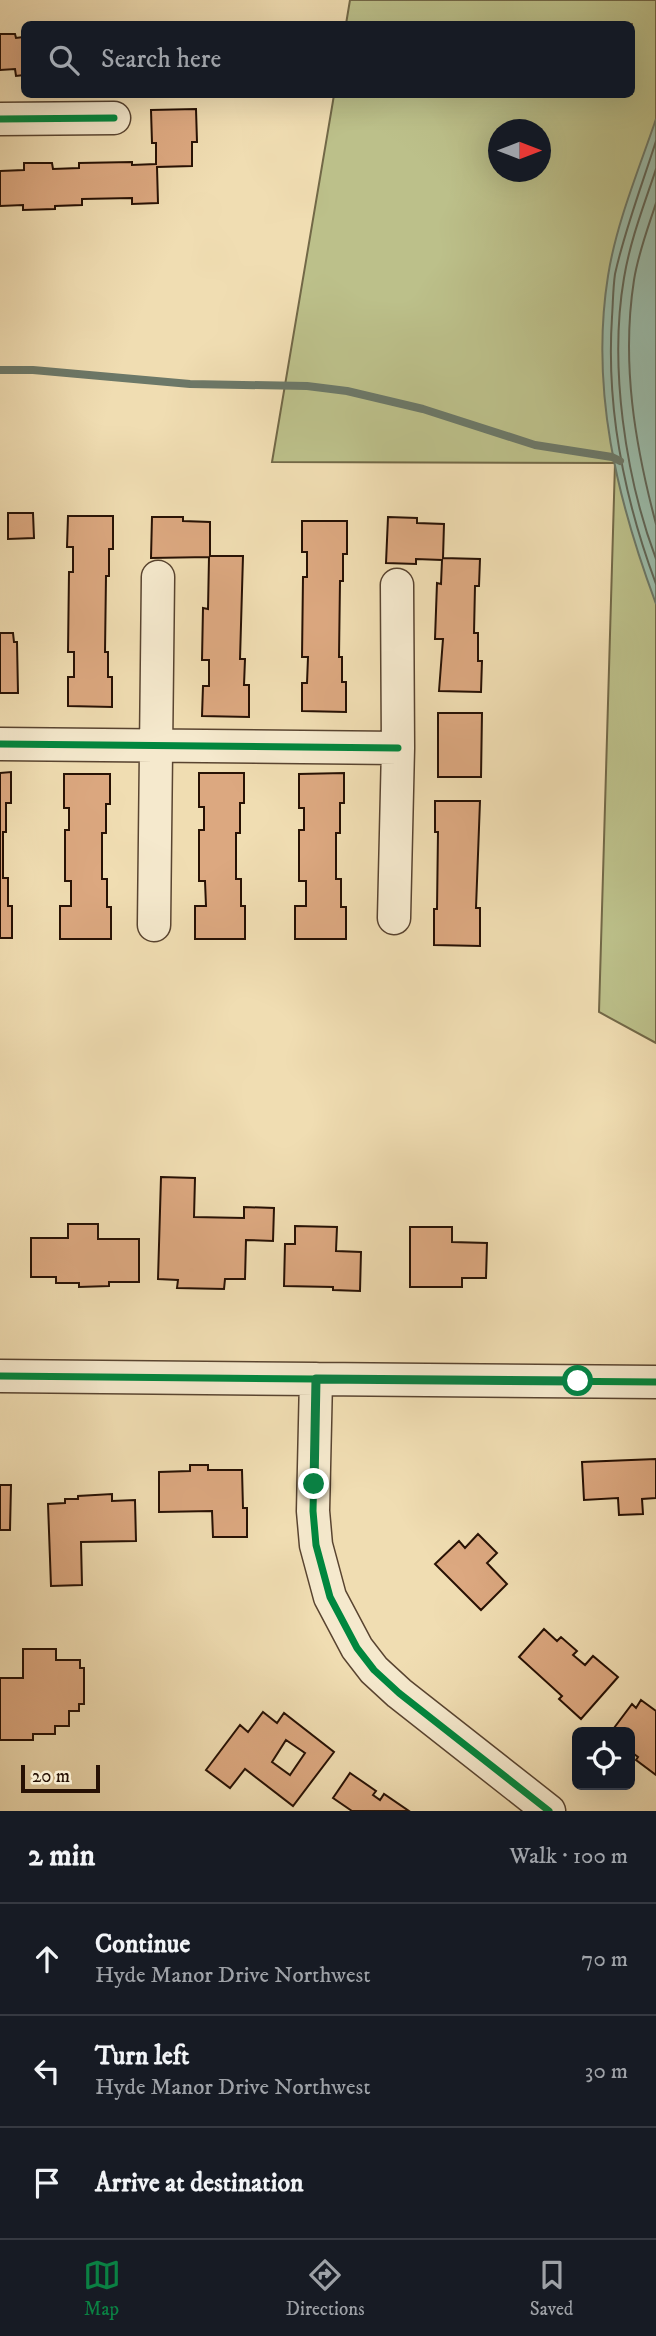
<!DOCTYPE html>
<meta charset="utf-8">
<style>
:root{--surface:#171b24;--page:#20242c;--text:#f1f3f6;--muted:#9ea1a6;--line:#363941;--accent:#0b8043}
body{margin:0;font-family:"IM FELL DW Pica",serif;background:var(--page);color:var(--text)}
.controls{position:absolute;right:21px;bottom:21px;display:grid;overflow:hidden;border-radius:10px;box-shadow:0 7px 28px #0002}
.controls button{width:63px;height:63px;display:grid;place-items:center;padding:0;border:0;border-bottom:2px solid var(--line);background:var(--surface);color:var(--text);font:35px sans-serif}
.compass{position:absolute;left:488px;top:119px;width:63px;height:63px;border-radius:50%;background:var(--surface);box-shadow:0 7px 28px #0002;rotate:90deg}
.scale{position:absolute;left:21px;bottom:18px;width:79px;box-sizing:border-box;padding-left:7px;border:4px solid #271104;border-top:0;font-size:19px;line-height:24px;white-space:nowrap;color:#271104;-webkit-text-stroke:5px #f5e9cd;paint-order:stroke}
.stop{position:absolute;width:21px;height:21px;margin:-16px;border:5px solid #0b8043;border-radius:50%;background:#fff}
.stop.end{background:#0b8043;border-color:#fff;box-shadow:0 2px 7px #0008}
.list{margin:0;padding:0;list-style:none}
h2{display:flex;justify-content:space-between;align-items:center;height:91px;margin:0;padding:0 28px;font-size:30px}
h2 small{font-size:23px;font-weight:400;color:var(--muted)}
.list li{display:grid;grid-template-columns:46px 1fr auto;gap:21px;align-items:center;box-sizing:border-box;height:112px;padding:0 28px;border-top:2px solid var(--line)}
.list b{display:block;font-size:26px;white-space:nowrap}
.list p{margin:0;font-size:23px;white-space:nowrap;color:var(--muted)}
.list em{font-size:23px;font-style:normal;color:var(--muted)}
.icon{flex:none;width:38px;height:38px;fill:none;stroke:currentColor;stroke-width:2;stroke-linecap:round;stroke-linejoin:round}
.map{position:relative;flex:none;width:656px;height:1811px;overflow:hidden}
.search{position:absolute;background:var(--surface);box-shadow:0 7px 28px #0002;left:21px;right:21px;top:21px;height:77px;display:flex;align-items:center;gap:18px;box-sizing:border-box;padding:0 24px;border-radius:10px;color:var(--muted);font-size:26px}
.sheet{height:427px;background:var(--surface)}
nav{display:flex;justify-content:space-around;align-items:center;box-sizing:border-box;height:98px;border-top:2px solid var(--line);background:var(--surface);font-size:19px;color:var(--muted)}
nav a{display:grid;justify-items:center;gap:4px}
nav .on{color:var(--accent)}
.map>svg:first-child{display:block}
.green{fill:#bcc08a;stroke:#726847;stroke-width:2;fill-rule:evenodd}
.water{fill:#9abcab;stroke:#6c7868;stroke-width:2}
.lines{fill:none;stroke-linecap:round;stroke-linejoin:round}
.shore{stroke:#606658;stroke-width:2}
.stream{stroke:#6c7868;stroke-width:8}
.building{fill:#dca880;stroke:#271104;stroke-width:2;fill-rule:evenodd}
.minor-casing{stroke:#594430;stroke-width:35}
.minor{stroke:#f5e9cd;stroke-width:32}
.cycleway-casing{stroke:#f5e9cd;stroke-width:11}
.cycleway{stroke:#00873e;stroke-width:7}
.route{stroke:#0b8043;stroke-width:9}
</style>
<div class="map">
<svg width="656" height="1811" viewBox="0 0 656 1811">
<rect width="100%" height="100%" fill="#f0ddb2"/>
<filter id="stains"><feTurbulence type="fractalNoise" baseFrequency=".00286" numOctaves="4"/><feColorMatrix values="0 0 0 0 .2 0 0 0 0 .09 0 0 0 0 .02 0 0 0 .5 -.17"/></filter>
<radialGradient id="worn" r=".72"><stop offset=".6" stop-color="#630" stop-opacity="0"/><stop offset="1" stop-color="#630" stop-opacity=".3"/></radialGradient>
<!-- green -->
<path class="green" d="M350 0H656V1043L599 1012 615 463 272 462 334 95 632 94V24H346ZM498 130H540V172H498Z"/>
<!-- water -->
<path class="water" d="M656 119V604C617 499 590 389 608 276 616 224 639 169 656 119Z"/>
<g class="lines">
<!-- shore -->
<path class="shore" d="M656 141C642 185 625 229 615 274 613 288 613 303 612 317 606 409 624 498 656 584
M656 169C644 205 630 241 624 278 609 365 625 476 656 559
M656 203C648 228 638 254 634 280 621 363 635 445 656 524"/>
<!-- stream -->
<path class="stream" d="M0 370H33L190 384 307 386 347 391 423 409 535 445 612 457 620 461"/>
</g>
<!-- building -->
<path class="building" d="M0 34H15L16 38 24 37V75L16 76 15 69 0 70Z
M196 109 197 142H192V166L157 167 158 203 132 204V198L82 199V205L55 206V209L23 210V205L0 206V171L24 170V163H52L53 169 79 168V163L132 162V165L156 164V143H152L151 110Z
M8 513H33L34 538 8 539Z
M68 516H113V549H109V576H106L105 652H108V677H112V707L68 706V677H74V652H68L69 572H73V547H67Z
M152 517H183V521L210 522V556H243L240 659H245L244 685H249V717L202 716 203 686H209V660H202L203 608 208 609 209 557 151 558Z
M388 517 417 518V523L444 524 443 558 480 559 479 586H475L474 633H478V661H482L481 692 439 691 443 639H435L437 583 441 584 442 560 416 559V564L386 563Z
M302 521H347V554H343V581H340L339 657H342V682H346V712L302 711V683H307L308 657H302L303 577H307V552H302Z
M0 633H13L14 642H17L18 693H0Z
M438 713H482L481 777H438Z
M11 772V803H6V832H3V878H8V906H12V938H0V773Z
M199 773H244V803H240V833H236V879H241V906H245V939H195V906H206L205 881H199V830H204V807H199Z
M344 773V803H340V833H336V879H341V907H346V939H295V906H306V881H299V830H304V808H299V774Z
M64 774H110V804H106V833H102V879H107V907H111V939H60V906H71V881H65V830H69V808H64Z
M435 801H480L476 908H480V946L434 945V909H437L438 832H435Z
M161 1177 195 1178 194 1217 244 1218V1207L274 1208 273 1241 246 1240 245 1279H225L224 1289 177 1288 178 1280 158 1279Z
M68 1224H98V1239H139V1282H109V1286L79 1287V1283H56V1277H31V1238H68Z
M295 1226 337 1227 336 1251 361 1252 360 1291 333 1290V1287L284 1286 285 1244H295Z
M410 1227H452V1242L487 1243 486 1278H462V1287H410Z
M656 1459V1498L642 1499 643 1514 619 1515 618 1498 584 1500 582 1462Z
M190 1465H208V1470H242L243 1508H247V1537H213L212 1511 159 1512V1472L190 1471Z
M0 1485H11L10 1530H0Z
M112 1494V1501L135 1500 136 1541 81 1542 82 1585 51 1586 48 1504 65 1503V1499H78V1496Z
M478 1534 497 1553 487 1563 507 1584 481 1610 435 1564 459 1541 465 1548Z
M544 1629 557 1641 561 1637 577 1651 573 1655 585 1665 593 1656 618 1677 581 1719 559 1699 562 1696 519 1657Z
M23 1649H56V1660H80V1668H84V1704H79V1711H69V1726H55V1734H33V1740H0V1678H23Z
M641 1700 656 1711V1775L636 1760 638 1757 630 1751V1732H611L632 1704 636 1708Z
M263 1712 277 1723 284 1713 334 1752 293 1806 245 1769 230 1788 206 1770 240 1725 248 1732ZM286 1740 305 1753 290 1775 272 1762Z
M350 1773 376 1791 373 1795 380 1800 384 1794 409 1811H352L333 1798Z"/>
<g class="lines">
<defs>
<path id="minor" d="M0 119 114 118
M0 744 398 748
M394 918 398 748 397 585
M154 925 158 577
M0 1376 316 1379
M549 1811 399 1693 374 1670 357 1648 330 1597 316 1545 313 1511 316 1379 656 1382"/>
</defs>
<!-- minor casing -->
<use href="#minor" class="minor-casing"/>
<!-- minor -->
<use href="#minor" class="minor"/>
<defs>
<path id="cycleway" d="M0 119 114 118
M0 744 398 748
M0 1376 316 1379
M549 1811 399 1693 374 1670 357 1648 330 1597 316 1545 313 1511 316 1379 656 1382"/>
</defs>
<!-- cycleway casing -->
<use href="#cycleway" class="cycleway-casing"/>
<!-- cycleway -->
<use href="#cycleway" class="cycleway"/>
</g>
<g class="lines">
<!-- route -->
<path class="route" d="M314 1484 316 1379 578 1381"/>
</g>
<rect width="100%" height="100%" filter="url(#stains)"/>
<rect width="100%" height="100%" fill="url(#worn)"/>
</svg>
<div class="controls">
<button><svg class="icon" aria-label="locate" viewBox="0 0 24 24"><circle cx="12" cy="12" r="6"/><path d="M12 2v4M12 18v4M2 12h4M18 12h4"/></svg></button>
</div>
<svg class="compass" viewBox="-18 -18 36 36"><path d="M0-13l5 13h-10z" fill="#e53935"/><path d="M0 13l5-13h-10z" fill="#9ea1a6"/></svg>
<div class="scale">20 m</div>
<div class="stop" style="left:578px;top:1381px"></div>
<div class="stop end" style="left:314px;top:1484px"></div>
<div class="search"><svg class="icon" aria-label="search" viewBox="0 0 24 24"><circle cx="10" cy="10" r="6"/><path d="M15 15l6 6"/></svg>Search here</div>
</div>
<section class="sheet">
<h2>2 min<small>Walk · 100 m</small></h2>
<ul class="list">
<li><svg class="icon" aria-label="ahead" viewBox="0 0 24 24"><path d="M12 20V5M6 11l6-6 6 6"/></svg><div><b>Continue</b><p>Hyde Manor Drive Northwest</p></div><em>70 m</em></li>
<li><svg class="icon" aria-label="left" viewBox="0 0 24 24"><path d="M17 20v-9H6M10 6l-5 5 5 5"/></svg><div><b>Turn left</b><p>Hyde Manor Drive Northwest</p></div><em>30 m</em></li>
<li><svg class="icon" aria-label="arrive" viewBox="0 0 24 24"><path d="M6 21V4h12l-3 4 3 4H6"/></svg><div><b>Arrive at destination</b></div></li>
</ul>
</section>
<nav>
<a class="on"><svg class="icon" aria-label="map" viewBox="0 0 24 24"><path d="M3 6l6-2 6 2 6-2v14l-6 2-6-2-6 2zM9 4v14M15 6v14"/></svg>Map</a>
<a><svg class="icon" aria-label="directions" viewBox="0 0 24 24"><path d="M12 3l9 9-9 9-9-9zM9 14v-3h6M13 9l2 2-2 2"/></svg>Directions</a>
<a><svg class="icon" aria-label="saved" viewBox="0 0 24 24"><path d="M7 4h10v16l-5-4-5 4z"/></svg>Saved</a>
</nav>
